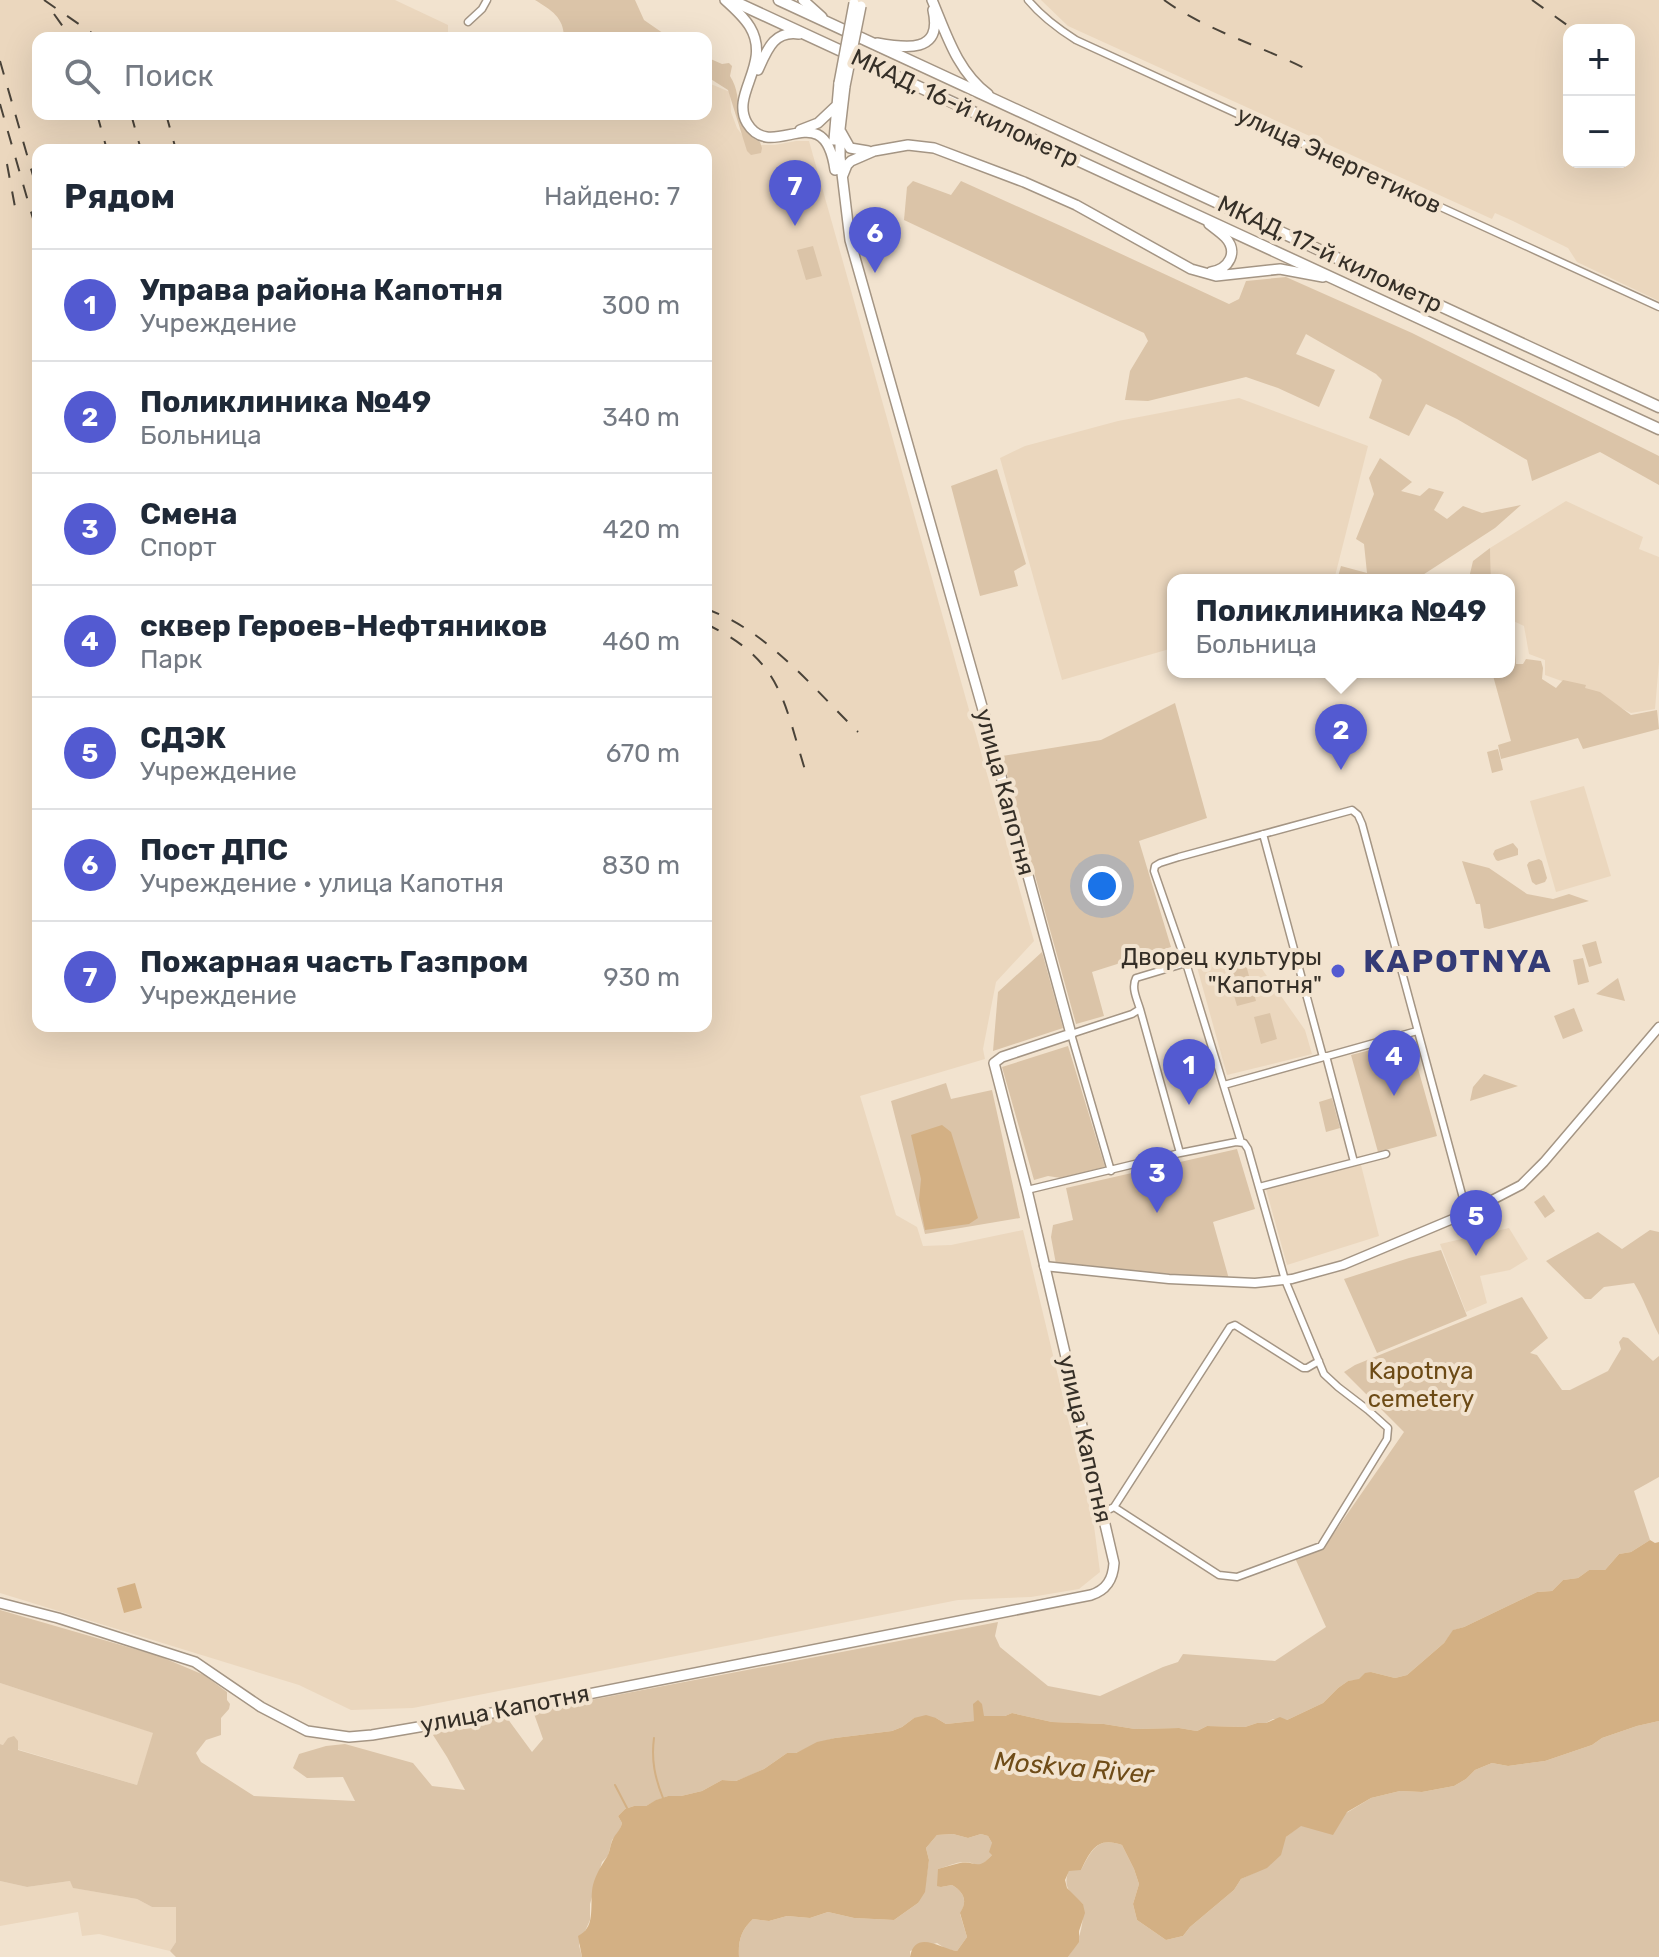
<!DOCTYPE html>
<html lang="ru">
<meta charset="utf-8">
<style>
:root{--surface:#fff;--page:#f2f2f3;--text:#1f2937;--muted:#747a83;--line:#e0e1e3;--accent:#535ad1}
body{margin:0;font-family:Rubik,sans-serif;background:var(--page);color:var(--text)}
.controls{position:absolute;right:24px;top:24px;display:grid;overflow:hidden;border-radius:16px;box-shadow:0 8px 32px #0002}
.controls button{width:72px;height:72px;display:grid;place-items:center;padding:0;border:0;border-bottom:2px solid var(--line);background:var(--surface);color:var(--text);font:40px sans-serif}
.you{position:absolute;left:1102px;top:886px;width:28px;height:28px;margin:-20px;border:6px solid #fff;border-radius:50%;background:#1a73e8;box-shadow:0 0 0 12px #1a73e833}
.badge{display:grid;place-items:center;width:52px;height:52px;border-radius:50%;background:var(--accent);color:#fff;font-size:26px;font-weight:700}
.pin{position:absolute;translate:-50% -66px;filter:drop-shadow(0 2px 4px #0008)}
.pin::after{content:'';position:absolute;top:42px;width:28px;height:24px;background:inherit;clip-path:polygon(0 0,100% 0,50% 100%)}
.popup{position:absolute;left:1167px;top:574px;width:348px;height:104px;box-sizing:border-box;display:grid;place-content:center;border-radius:16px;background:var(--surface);filter:drop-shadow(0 2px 6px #0005);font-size:26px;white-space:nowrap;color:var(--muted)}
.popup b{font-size:30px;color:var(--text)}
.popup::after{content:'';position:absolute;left:50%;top:100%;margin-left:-16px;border:16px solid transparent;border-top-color:var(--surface)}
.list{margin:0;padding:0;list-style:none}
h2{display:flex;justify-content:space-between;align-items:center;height:104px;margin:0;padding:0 32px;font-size:34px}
h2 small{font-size:26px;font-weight:400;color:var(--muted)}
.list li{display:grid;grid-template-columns:52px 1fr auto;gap:24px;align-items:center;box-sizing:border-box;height:112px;padding:0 32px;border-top:2px solid var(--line)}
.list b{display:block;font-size:30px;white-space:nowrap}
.list p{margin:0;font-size:26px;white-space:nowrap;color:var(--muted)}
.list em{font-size:26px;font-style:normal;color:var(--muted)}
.icon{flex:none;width:44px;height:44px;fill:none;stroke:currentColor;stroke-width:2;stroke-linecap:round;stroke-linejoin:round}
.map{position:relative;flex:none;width:1659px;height:1957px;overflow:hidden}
.search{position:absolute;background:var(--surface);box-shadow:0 8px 32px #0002;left:32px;top:32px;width:680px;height:88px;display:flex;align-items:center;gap:20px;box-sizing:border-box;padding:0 28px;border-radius:16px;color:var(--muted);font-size:30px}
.panel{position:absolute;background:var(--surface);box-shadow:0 8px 32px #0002;left:32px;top:144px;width:680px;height:888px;border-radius:16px}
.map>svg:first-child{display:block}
.built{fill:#ebd7be;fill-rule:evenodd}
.green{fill:#dbc4a8}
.water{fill:#d3b084}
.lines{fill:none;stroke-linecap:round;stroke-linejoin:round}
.stream{stroke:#d3b084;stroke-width:2}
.minor-casing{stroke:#a49584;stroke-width:9}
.tertiary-casing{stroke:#a49584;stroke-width:11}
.secondary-casing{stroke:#a49584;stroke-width:12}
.trunk-casing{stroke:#a49584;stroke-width:13}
.minor{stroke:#fff;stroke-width:6}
.tertiary{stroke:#fff;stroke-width:8}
.secondary{stroke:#fff;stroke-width:9}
.trunk{stroke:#fff;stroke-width:10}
.rail{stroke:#4a4339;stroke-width:2;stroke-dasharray:14 14;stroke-linecap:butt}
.secondary-bridge-casing{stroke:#a49584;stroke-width:12;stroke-linecap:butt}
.secondary-bridge{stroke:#fff;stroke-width:9}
.poi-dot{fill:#535ad1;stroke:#f2e3cf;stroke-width:3}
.labels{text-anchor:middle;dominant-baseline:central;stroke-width:8;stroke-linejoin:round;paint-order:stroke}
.street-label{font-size:24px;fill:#352f27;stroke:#f2e3cf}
.poi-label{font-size:24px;fill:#352f27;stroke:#f2e3cf;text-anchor:end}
.park-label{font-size:24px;fill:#6c4a15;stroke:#f2e3cf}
.water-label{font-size:26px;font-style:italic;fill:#6f4c18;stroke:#f2e3cf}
.district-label{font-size:32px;font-weight:bold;letter-spacing:2px;fill:#343b76;stroke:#f2e3cf}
</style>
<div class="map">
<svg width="1659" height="1957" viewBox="0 0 1659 1957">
<rect width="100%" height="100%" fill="#f2e3cf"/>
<!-- built -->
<path class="built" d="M0 0H395L448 25V34L454 35V38H38V114H706V82L730 92 731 112 737 128 746 140 760 145H775L796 141H809L1034 941 996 982 983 1049 985 1059 860 1096 896 1215 917 1227 923 1246 951 1245 1023 1230 1094 1526 1100 1572 1079 1589 1031 1597 958 1600 413 1708 351 1710 299 1685 0 1593ZM38 150H706V1026H38Z
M1041 0H1659V301L1577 262 1568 248 1513 221 1495 213 1492 219 1068 26ZM1569 30H1629V162H1569Z
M1239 398 1368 446 1334 580H1173V648L1062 680 1000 458 1025 446 1118 421Z
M1566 501 1643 537 1639 549 1659 557V662L1655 709 1631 713 1584 689 1545 675V660L1529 654 1524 626 1509 619V580H1491L1490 548Z
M1584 786 1611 876 1556 892 1530 801Z
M1250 952 1305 1030 1312 1054 1227 1075 1197 967Z
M1361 1165 1379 1236 1287 1265 1266 1189Z
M1509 1228 1528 1259 1510 1270 1480 1276 1487 1303 1466 1312 1440 1244Z
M0 1683 154 1733 137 1785 0 1744Z
M0 1881 27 1887 70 1881 74 1888 137 1899 152 1907H176V1942L170 1951 99 1934 82 1936 78 1912 0 1926Z"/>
<!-- green -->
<path class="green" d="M535 0H635L644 20 670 38H564C564 17 551 10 535 0Z
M706 57 722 64 729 63 732 66 730 76C746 101 729 126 760 142L762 148 761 153 751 155 747 151 728 90 706 76Z
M913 181 951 195 961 181 1061 226 1229 304 1239 299 1246 281 1286 277 1412 333 1659 456V485L1600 452 1532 481 1527 460 1457 419 1426 404 1409 436 1369 418 1382 380 1376 374 1306 334 1296 354 1335 370 1319 407 1278 388 1246 377 1148 401 1125 400 1130 371 1148 341 1144 333 904 220 907 187Z
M813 246 822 276 806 280 797 250Z
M1380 458 1412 482 1401 491 1420 496 1429 488 1444 492 1434 510 1447 519 1463 506 1482 513 1521 505 1495 528 1415 580H1337L1341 566 1367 573 1364 544 1356 539 1374 494 1369 478Z
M997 469 1026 564 1014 571 1018 586 980 596 951 486Z
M1490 548 1491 580H1453L1458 577 1469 578 1473 561Z
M1509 653 1515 654 1516 664H1523L1526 659 1541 661 1543 668 1542 679 1556 688 1563 680 1586 685 1585 688 1600 692 1631 715 1657 710 1659 729 1583 749 1578 738 1501 759 1498 745 1511 741 1492 672H1509Z
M1175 703 1207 818 1139 841 1171 947 1092 972 1104 1016 1076 1024 1002 756 1101 740Z
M1498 749 1503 770 1492 773 1487 752Z
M1513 843 1518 849V855L1498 861 1496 860 1493 854 1495 850Z
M1539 859 1542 861 1547 878 1545 882 1536 885 1532 882 1527 865 1529 862Z
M1462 861 1489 868 1527 894 1553 899 1569 894 1589 901 1489 929 1484 928 1480 904H1476Z
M1596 941 1602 963 1589 967 1582 945Z
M1042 952 1063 1028 993 1051 998 992Z
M1583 958 1589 982 1578 985 1573 960Z
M1246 965 1256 1001 1237 1006 1227 971Z
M1618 978 1625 1001 1596 994Z
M1574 1008 1583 1031 1563 1039 1554 1016Z
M1270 1013 1277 1039 1261 1044 1254 1017Z
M1410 1040 1437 1136 1378 1152 1351 1055Z
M1068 1046 1105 1167 1061 1178 1048 1176 1034 1180 1002 1067Z
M1484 1074 1518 1086 1470 1101 1473 1087Z
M946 1083 951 1099 992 1090 1020 1218 925 1234 891 1101Z
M1332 1098 1340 1128 1326 1132 1319 1102Z
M1237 1149 1255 1209 1213 1222 1229 1279 1056 1264 1051 1237 1053 1225 1073 1220 1066 1188Z
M1544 1195 1555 1211 1545 1218 1534 1202Z
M1650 1230 1659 1232V1335C1650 1318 1644 1299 1634 1283L1604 1287 1591 1299H1585L1546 1261 1598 1232 1622 1249Z
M1441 1250 1467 1316 1377 1353 1344 1279 1409 1258Z
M1522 1297 1548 1338 1530 1353 1537 1355 1562 1390H1570L1608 1371 1621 1349 1619 1342 1623 1337 1628 1338 1653 1361 1659 1356V1477L1634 1491 1650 1540 1631 1552 1619 1554 1605 1570H1589L1578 1578 1563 1580 1552 1591 1537 1592 1464 1627 1454 1630 1444 1643 1407 1675 1395 1678 1371 1672 1359 1680 1348 1681 1338 1688 1323 1703 1287 1720 1273 1719 1266 1723H1257L1245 1727 1207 1726 1197 1731 1179 1728 1135 1729 1104 1724 1052 1722 1012 1713 1005 1716H983L974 1721 946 1724 936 1718H914L902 1727 892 1731 835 1738 817 1743 796 1753H787L764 1769 751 1775 736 1781 722 1780 702 1791 681 1796H668L657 1800 646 1806H634L625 1809 618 1816 622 1823 619 1832 612 1840 608 1856 602 1862 590 1904V1920L579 1945 582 1957H176L170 1951 176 1942V1907H152L137 1899 73 1888 70 1881 27 1887 0 1881V1744L3 1745 8 1738 14 1736 18 1741V1750L137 1785 153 1733 0 1683V1610L159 1656 204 1675 227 1692V1700L230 1704 229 1709 221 1718V1735L206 1740 196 1753 201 1762 254 1796 355 1801 343 1777 307 1778 293 1768 299 1754 326 1746 345 1744 413 1763 432 1786 465 1790 447 1757 433 1735C455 1724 483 1719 507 1718L532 1752 543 1739 533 1711 998 1622 995 1636 1000 1647 1048 1686 1100 1696 1163 1667 1178 1662 1183 1654 1275 1661 1326 1627 1295 1558 1323 1549 1404 1432 1344 1372 1355 1365Z
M1659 1721V1957H1068C1080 1941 1084 1924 1083 1904 1070 1893 1062 1888 1069 1870H1081C1092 1850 1097 1836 1122 1845L1134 1869 1139 1884 1133 1904 1137 1920 1166 1940 1183 1936 1190 1927 1234 1890 1241 1879 1254 1873 1286 1837 1301 1825 1348 1812 1371 1798 1400 1791 1422 1792 1454 1786 1466 1779 1475 1770 1492 1763 1508 1766 1545 1761 1592 1745 1602 1738 1637 1726Z
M953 1834 968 1838 981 1834 988 1836 992 1843V1855C976 1873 980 1862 964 1862 956 1862 946 1867 938 1869L941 1887 952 1885C964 1892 968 1901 960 1914L967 1937 957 1951 946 1949 937 1943 910 1951V1957H739C738 1941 741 1930 753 1919L769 1921 787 1916 810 1918 828 1912 854 1918 894 1920 918 1903 926 1880 929 1860 926 1848 937 1835Z"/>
<!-- water -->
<path class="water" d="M942 1125 951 1132 978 1218 969 1224 925 1230 919 1200 921 1179 911 1135Z
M1650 1540 1655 1543 1659 1542V1721L1637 1726 1602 1738 1592 1745 1545 1761 1508 1766 1492 1763 1475 1770 1466 1779 1454 1786 1422 1792 1400 1791 1371 1798 1347 1812 1333 1835 1301 1826 1286 1837 1281 1855 1267 1868 1241 1879 1234 1890 1190 1927 1183 1936 1166 1940 1137 1920 1133 1904 1139 1884 1134 1869 1122 1845C1097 1836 1091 1850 1081 1870L1069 1871 1065 1880 1067 1888 1083 1904 1085 1913 1079 1931V1942L1068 1957H910C915 1929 940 1948 957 1951L967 1937 960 1913C968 1901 964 1892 952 1885L941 1887 937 1886 938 1869C945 1867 952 1865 960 1863 976 1860 977 1872 992 1855L989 1852 992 1843 988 1836 981 1834 968 1838 953 1834 937 1835 926 1848 929 1860 925 1892 918 1903 894 1920 854 1918 828 1912 810 1918 787 1916 769 1921 753 1919C741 1930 738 1941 739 1957H582L578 1936C581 1934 585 1932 587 1928 594 1919 590 1896 593 1885 596 1874 601 1866 607 1857 610 1852 610 1845 613 1839 616 1833 620 1831 622 1823L618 1816 625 1809 634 1806H646L656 1800 668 1796H681L702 1791 722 1780 736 1781 764 1769 787 1753H796L817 1742 835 1738 892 1731 902 1727 914 1718 926 1715 936 1718 946 1724 974 1721 973 1704 978 1700 982 1704 984 1716H1005L1012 1713 1052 1722 1104 1724 1135 1729 1179 1728 1197 1731 1207 1726 1245 1727 1257 1723H1266L1280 1717 1287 1720 1323 1703 1338 1688 1348 1681 1359 1679 1365 1673 1371 1672 1395 1678 1407 1675 1444 1643 1453 1630 1464 1627 1537 1592 1552 1591 1563 1580 1578 1578 1589 1570H1605L1619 1554 1631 1552Z
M135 1583 142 1608 124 1613 117 1588Z"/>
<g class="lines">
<!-- stream -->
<path class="stream" d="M654 1738C651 1760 655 1778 663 1798
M615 1785 627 1808"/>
<defs>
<path id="minor" d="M1028 0C1042 17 1057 28 1076 40L1659 307
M468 22 482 9 487 0
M1263 834 1323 1057
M1186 963 1241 1142
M1140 1009 1180 1153
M1326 1056 1354 1162
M1224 1085 1417 1031
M1111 1171 1071 1034 1132 1014 1140 1009C1137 999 1131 988 1136 978L1186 963 1154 871 1155 866 1160 863 1179 857 1352 810 1358 815 1362 824 1467 1213
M1259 1187 1386 1154
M1027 1190 1180 1153 1236 1142 1244 1143 1248 1149 1285 1280 1324 1374 1338 1387 1368 1410 1388 1428 1387 1439 1321 1546 1237 1577 1219 1575 1114 1507 1102 1513
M1114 1507 1230 1327 1235 1325 1303 1368H1307L1319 1361"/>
<path id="tertiary" d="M1044 1266 1169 1279 1255 1283 1292 1279 1343 1265 1467 1213 1521 1185 1544 1162 1659 1027"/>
<path id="secondary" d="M725 0C734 8 744 17 750 27 772 64 730 94 747 123 772 165 824 93 835 170
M803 0 822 17
M932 0C946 33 957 71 988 94
M877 43C905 48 943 54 933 10
M758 70C767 50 774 30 799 34
M800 130 818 123 836 106
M841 132 850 148 868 151
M834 140 839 83
M843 175 847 165 851 161 874 151 908 145 934 148 1024 182 1076 205 1191 269 1216 276 1280 269 1323 277
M1209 224C1214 228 1220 232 1225 237 1239 252 1229 269 1211 272
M0 1603 58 1618 195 1662 261 1707 307 1731 349 1737 372 1735 436 1724 1091 1595C1107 1590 1113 1579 1114 1563L1027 1190 994 1063 1002 1057 1071 1034 983 710 850 240 840 157V129L845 86"/>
<path id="trunk" d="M731 0 1659 429
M779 0 1659 407"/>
</defs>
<!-- minor casing -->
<use href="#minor" class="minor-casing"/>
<!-- tertiary casing -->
<use href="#tertiary" class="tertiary-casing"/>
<!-- secondary casing -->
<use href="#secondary" class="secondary-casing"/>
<!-- trunk casing -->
<use href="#trunk" class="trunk-casing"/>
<!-- minor -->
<use href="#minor" class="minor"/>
<!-- tertiary -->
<use href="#tertiary" class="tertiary"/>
<!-- secondary -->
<use href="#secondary" class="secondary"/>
<!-- trunk -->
<use href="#trunk" class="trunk"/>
<!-- rail -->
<path class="rail" d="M44 0 99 38
M1164 0C1207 31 1262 46 1308 70
M1532 0 1574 30
M54 14 71 38
M0 61 38 193
M0 104 38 236
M97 114 107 150
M131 114 141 150
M166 114 176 150
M7 164 15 207
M706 609C766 629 814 689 858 732
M706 624C782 660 783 700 806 773
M227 1026 228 1029"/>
<defs>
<path id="secondary-bridge" d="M839 83 854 3
M845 86 861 6"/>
</defs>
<!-- secondary-bridge casing -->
<use href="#secondary-bridge" class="secondary-bridge-casing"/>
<!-- secondary-bridge -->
<use href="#secondary-bridge" class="secondary-bridge"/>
</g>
<!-- markers -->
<circle class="poi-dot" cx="1338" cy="971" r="8"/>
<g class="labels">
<!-- street labels -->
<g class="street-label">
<text transform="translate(965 108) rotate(25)">МКАД, 16-й километр</text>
<text transform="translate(1339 160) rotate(25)">улица Энергетиков</text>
<text transform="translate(1330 254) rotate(25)">МКАД, 17-й километр</text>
<text transform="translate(1005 792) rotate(75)">улица Капотня</text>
<text transform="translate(1085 1439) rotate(77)">улица Капотня</text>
<text transform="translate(505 1709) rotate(-11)">улица Капотня</text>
</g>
<!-- poi labels -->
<g class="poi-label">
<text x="1322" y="957">Дворец культуры<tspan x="1322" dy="28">"Капотня"</tspan></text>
</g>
<!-- park labels -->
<g class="park-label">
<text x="1421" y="1371">Kapotnya<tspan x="1421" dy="28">cemetery</tspan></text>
</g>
<!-- water labels -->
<g class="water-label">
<text transform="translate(1074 1768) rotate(5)">Moskva River</text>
</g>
<!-- district labels -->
<g class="district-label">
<text x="1458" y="961">KAPOTNYA</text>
</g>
</g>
</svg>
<div class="controls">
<button>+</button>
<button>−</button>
</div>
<div class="you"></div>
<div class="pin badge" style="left:1189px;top:1105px">1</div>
<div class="pin badge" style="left:1341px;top:770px">2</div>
<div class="popup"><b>Поликлиника №49</b>Больница</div>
<div class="pin badge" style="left:1157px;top:1213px">3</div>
<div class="pin badge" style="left:1394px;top:1096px">4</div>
<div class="pin badge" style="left:1476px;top:1256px">5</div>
<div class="pin badge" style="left:875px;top:273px">6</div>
<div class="pin badge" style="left:795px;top:226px">7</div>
<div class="search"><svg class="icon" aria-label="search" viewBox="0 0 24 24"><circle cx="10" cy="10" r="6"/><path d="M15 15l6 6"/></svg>Поиск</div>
<section class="panel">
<h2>Рядом<small>Найдено: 7</small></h2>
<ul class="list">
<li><span class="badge">1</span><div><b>Управа района Капотня</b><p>Учреждение</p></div><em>300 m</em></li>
<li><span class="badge">2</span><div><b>Поликлиника №49</b><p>Больница</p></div><em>340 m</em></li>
<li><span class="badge">3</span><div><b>Смена</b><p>Спорт</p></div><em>420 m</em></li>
<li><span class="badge">4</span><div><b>сквер Героев-Нефтяников</b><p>Парк</p></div><em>460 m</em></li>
<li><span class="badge">5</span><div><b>СДЭК</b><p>Учреждение</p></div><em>670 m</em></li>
<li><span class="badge">6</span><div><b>Пост ДПС</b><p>Учреждение · улица Капотня</p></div><em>830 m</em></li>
<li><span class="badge">7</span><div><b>Пожарная часть Газпром</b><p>Учреждение</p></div><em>930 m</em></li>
</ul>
</section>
</div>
